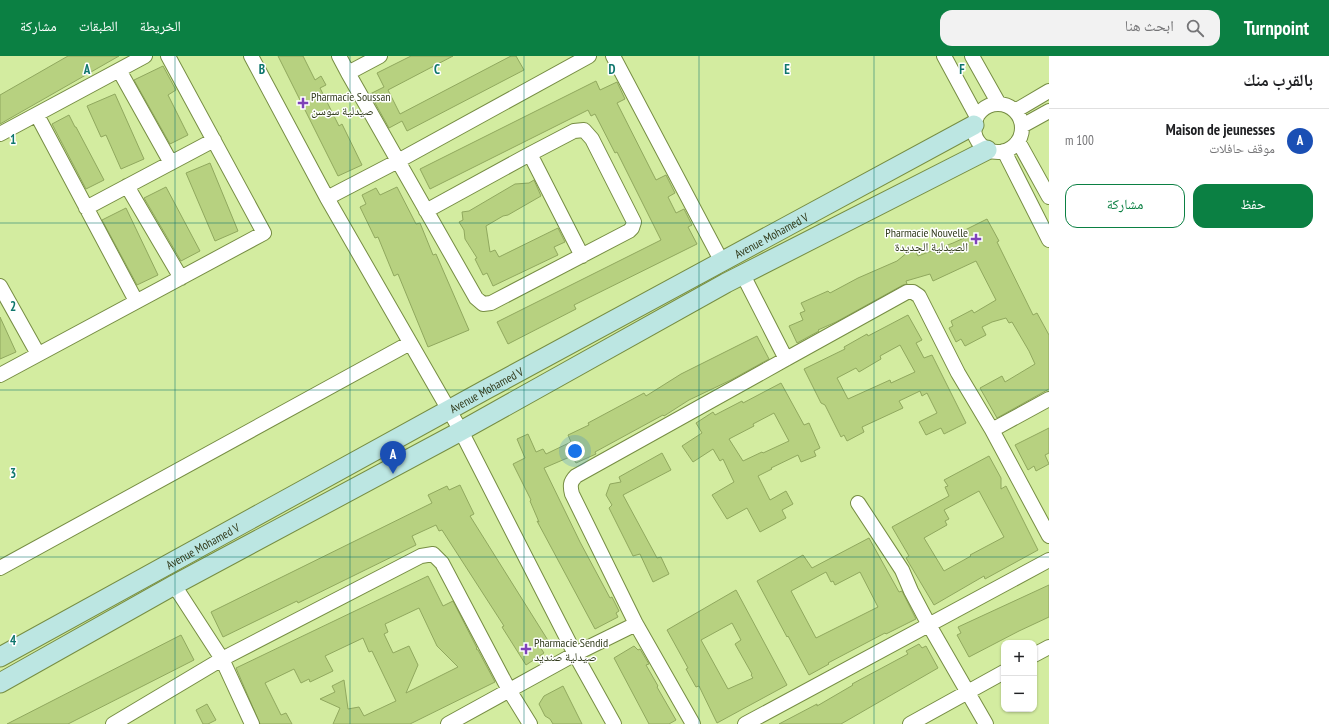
<!DOCTYPE html>
<html lang="ar">
<meta charset="utf-8">
<style>
:root{--surface:#fff;--page:#f2f2f2;--text:#202124;--muted:#757577;--line:#e0e0e0;--accent:#0b8043}
body{margin:0;font-family:"PT Sans Narrow","Noto Naskh Arabic",sans-serif;background:var(--page);color:var(--text);direction:rtl}
.controls{position:absolute;right:12px;bottom:12px;display:grid;overflow:hidden;border-radius:8px;box-shadow:0 1px 3px #0004}
.controls button{width:36px;height:36px;display:grid;place-items:center;padding:0;border:0;border-bottom:1px solid var(--line);background:var(--surface);color:var(--text);font:20px sans-serif}
.you{position:absolute;left:575px;top:395px;width:14px;height:14px;margin:-10px;border:3px solid #fff;border-radius:50%;background:#1a73e8;box-shadow:0 0 0 6px #1a73e833}
.badge{display:grid;place-items:center;width:26px;height:26px;border-radius:50%;background:var(--accent);color:#fff;font-size:13px;font-weight:700}
.pin{position:absolute;translate:-50% -33px;filter:drop-shadow(0 1px 2px #0008)}
.pin::after{content:'';position:absolute;top:21px;width:14px;height:12px;background:inherit;clip-path:polygon(0 0,100% 0,50% 100%)}
.list{margin:0;padding:0;list-style:none}
h2{display:flex;justify-content:space-between;align-items:center;height:52px;margin:0;padding:0 16px;font-size:17px}
h2 small{font-size:13px;font-weight:400;color:var(--muted)}
.list li{display:grid;grid-template-columns:26px 1fr auto;gap:12px;align-items:center;box-sizing:border-box;height:64px;padding:0 16px;border-top:1px solid var(--line)}
.list b{display:block;font-size:15px;white-space:nowrap}
.list p{margin:0;font-size:13px;white-space:nowrap;color:var(--muted)}
.list em{font-size:13px;font-style:normal;color:var(--muted)}
.actions{display:flex;gap:8px;padding:12px 16px}
.actions a{flex:1;padding:9px 0;border:1px solid var(--accent);border-radius:12px;text-align:center;font-size:14px;color:var(--accent)}
.actions .main{background:var(--accent);color:#fff}
.icon{flex:none;width:22px;height:22px;fill:none;stroke:currentColor;stroke-width:2;stroke-linecap:round;stroke-linejoin:round}
.map{position:relative;flex:none;width:1049px;height:668px;overflow:hidden;direction:ltr}
header{display:flex;align-items:center;gap:24px;box-sizing:border-box;height:56px;padding:0 20px;background:var(--accent);color:#fff}
header strong{font-size:19px}
nav{display:flex;gap:22px;margin-inline-start:auto;font-size:14px}
.search{width:280px;height:36px;background:var(--page);display:flex;align-items:center;gap:10px;box-sizing:border-box;padding:0 14px;border-radius:12px;color:var(--muted);font-size:15px}
main{display:flex}
aside{flex:1;background:var(--surface)}
.map>svg:first-child{display:block}
.building{fill:#b7d180;stroke:#90a85e;fill-rule:evenodd}
.lines{fill:none;stroke-linecap:round;stroke-linejoin:round}
.street-casing{stroke:#768d43;stroke-width:16}
.secondary-casing{stroke:#768d43;stroke-width:21}
.street{stroke:#fff;stroke-width:14}
.secondary{stroke:#bce6e2;stroke-width:19}
.grid{fill:none;stroke:#0f766e;stroke-width:1;stroke-opacity:0.55}
.poi-dot{fill:#7e43b9;stroke:#fff;stroke-width:1.5}
.labels{text-anchor:middle;dominant-baseline:central;stroke-width:3;stroke-linejoin:round;paint-order:stroke}
.poi-label{font-size:12px;fill:#333d1e;stroke:#fff;text-anchor:start}
.street-label{font-size:12px;fill:#333d1e;stroke:#fff}
.grid-label{font-size:13px;text-anchor:middle;font-weight:bold;fill:#0f766e;stroke:#fff;stroke-width:3;stroke-linejoin:round;paint-order:stroke}
</style>
<header>
<strong>Turnpoint</strong>
<div class="search"><svg class="icon" aria-label="search" viewBox="0 0 24 24"><circle cx="10" cy="10" r="6"/><path d="M15 15l6 6"/></svg>ابحث هنا</div>
<nav><a>الخريطة</a><a>الطبقات</a><a>مشاركة</a></nav>
</header>
<main>
<aside>
<h2>بالقرب منك<small></small></h2>
<ul class="list">
<li><span class="badge" style="background:#1a4fb4">A</span><div><b>Maison de jeunesses</b><p>موقف حافلات</p></div><em>100 m</em></li>
</ul>
<div class="actions"><a class="main">حفظ</a><a>مشاركة</a></div>
</aside>
<div class="map">
<svg width="1049" height="668" viewBox="0 0 1049 668">
<rect width="100%" height="100%" fill="#d3eca0"/>
<!-- building -->
<path class="building" d="M68 0H119L0 68V39Z
M278 0H303L315 24 321 20 326 29 320 32 339 70 342 68 362 109 338 120Z
M411 0H453L388 34 400 58 511 0H516L524 14 407 75 402 65 389 72 370 38 384 31 377 17Z
M163 10 176 34 168 39 188 79 170 88 134 24Z
M596 25 600 34 617 26 625 43 617 47 656 124 666 119 675 137 668 141 676 157 684 153 692 169 688 171 697 188 574 249 576 253 508 288 497 266 661 184 617 96 615 97 595 58 591 60 588 54 430 133 420 113Z
M115 38 144 103 121 113 106 79 101 81 87 50Z
M69 59 75 71H76L104 124 86 133 52 68Z
M210 107 238 175 215 185 186 117Z
M534 124 541 140 508 159 503 160 486 170 490 196 495 194 499 201 558 172 565 186 554 191 558 199 493 230 487 217 483 219 475 203 477 202 465 183 464 174 459 166 463 164 462 156 469 155 515 128 529 127Z
M166 131 200 195 181 205 144 142Z
M397 131 416 168 420 167 433 199 436 198 469 274 428 291 398 218 394 220 378 181 375 182 360 151 366 148 362 139 376 132 380 139Z
M126 152 158 219 137 229 102 164Z
M987 163 999 185 997 186 1033 259 1037 257 1049 279V333L997 362 980 332 1002 320 1005 326 1035 308 1029 295 1012 266 1009 267 1006 262 992 266 982 271 986 279 965 290 961 283 956 286 949 272 953 270 951 265 972 254 974 257 996 244 976 205 933 225 930 218 906 225 907 228 903 229 836 266 818 274 819 275 797 287 789 270 803 264 800 257 805 255 801 247 828 235 830 237 858 222 897 205 914 191 918 200 953 187 964 182 961 176Z
M908 259 922 284 916 287 924 302 932 299 966 367 944 378 941 372 926 379 919 366 937 357 927 337 922 340 920 335 899 345 903 352 862 371 864 376 847 385 844 379 841 381 825 349 821 347 804 313 845 293 844 291 867 278 868 280ZM900 289 915 316 891 327 890 324 848 343 837 322 856 312 859 316 881 303 880 300Z
M0 261 16 296 0 303Z
M757 280 769 303 731 324 689 344 664 360 663 359 595 396 596 398 576 407 572 400 544 412 580 486 610 542 612 541 619 555 616 557 618 561 595 573 537 465 539 466 530 445 531 444 513 408 525 402 517 383 528 378 536 396 543 393 546 398 571 386 568 379 589 369 588 367 644 337 646 340 681 318Z
M781 327 804 369 809 367 820 392 814 395 816 400 801 406 798 399 771 412 772 413 758 420 770 444 786 435 793 448 782 454 786 462 760 476 747 452 727 463 712 439 734 426 723 403 720 405 713 393 693 406 682 390 702 377 696 367 713 356 715 359 742 345 743 347ZM774 357 789 385 763 397 762 396 743 405 729 383 754 370 753 368Z
M1049 372V397L1045 399 1049 408 1036 415 1034 410 1028 414 1015 389Z
M662 397 671 414 623 439 657 502 661 501 669 518 653 526 640 498 633 500 609 452 612 449 606 439 610 428 621 426 619 421Z
M989 400 1001 422V433L1006 430 1038 494 985 523 984 520 934 549 906 502 909 500 892 471 949 440 945 431 948 430 944 424ZM979 435 1004 481 970 499 971 500 944 515 924 482 947 469 945 465 949 463 944 454Z
M460 429 474 458 470 460 549 586 540 591 544 597 526 609 502 571 504 570 442 474 439 475 436 469 412 480 416 489 298 547 297 545 223 581 211 556 432 447 428 439 447 430 449 434Z
M869 482 899 536 902 535 916 563 886 578 885 577 828 607 829 608 809 619 788 580 787 581 757 525 803 499 812 512ZM826 516 831 526 833 525 835 529 860 516 878 551 816 582 791 535Z
M428 520 443 550 453 545 477 592 476 593 478 594 495 626 410 668H333L340 652 320 643 335 636 332 630 344 624 348 653 359 651 364 660 396 645 372 595 369 596 363 582 325 600 333 615 310 626 309 623 301 627 294 613 265 627 281 659 286 657 292 668H260L236 612ZM419 552 437 590 458 611 406 637 418 609 409 590 393 597 384 578 388 576 385 568Z
M1049 529V561L1019 575 969 601 957 579 961 577 958 571Z
M736 534 787 629 717 667 699 630 696 631 686 613 688 612 667 574ZM732 567 741 584 735 588 752 618 751 619 753 622 728 633 701 584Z
M181 579 194 604 68 668H7Z
M919 588 922 592 926 590 938 612 841 668H779L817 648V650L853 629 852 628 908 598 906 595Z
M634 590 638 594 640 593 649 608 646 609 658 630 657 631 676 664 669 668H649L614 602Z
M563 630 582 668H553L550 663 545 660 539 648 544 640Z
M207 648 216 664 208 668H203L196 654Z"/>
<g class="lines">
<defs>
<path id="street" d="M251 0 327 142 461 375 575 598 614 668
M339 0 348 17 476 242 483 248 491 247 629 175 632 172 634 166 592 83 584 74 574 75 530 98 426 155
M613 0 722 206
M944 0 977 61
M972 0 999 48
M119 14 171 107
M348 17 380 0
M974 72a24 24 0 1 1 48 0a24 24 0 1 1-48 0Z
M1015 55 1049 35
M37 59 136 245
M1022 70 1049 55
M0 78 145 0
M1018 85 1049 141
M1004 95 1049 184
M530 98 582 200
M127 130 181 222
M327 142 398 105 589 0
M86 152 214 84
M743 219 786 303
M0 230 38 298
M0 319 264 177 168 0
M992 374 1049 343
M858 447 902 514 911 535 929 569 986 668
M0 512 410 287
M174 529 222 603 252 668
M1034 599 1049 591
M113 668 222 603 421 500 433 498 442 507 509 634 530 668
M448 668 575 598 636 568
M693 668 636 568 572 438C570 430 570 426 576 420L786 303 907 236H913L919 240 958 317 992 374 1049 480
M745 668 1049 504
M910 668 1004 616"/>
<g id="secondary">
<path id="s1" d="M0 601 485 334 974 69"/>
<path d="M0 627 174 529 461 375 726 227 987 94"/>
</g>
</defs>
<!-- street casing -->
<use href="#street" class="street-casing"/>
<!-- secondary casing -->
<use href="#secondary" class="secondary-casing"/>
<!-- street -->
<use href="#street" class="street"/>
<!-- secondary -->
<use href="#secondary" class="secondary"/>
</g>
<!-- grid -->
<path class="grid" d="M175 0V668M350 0V668M524 0V668M699 0V668M874 0V668M0 167H1049M0 334H1049M0 501H1049"/>
<!-- markers -->
<g class="poi-dot">
<path d="M301 41h4v4h4v4h-4v4h-4v-4h-4v-4h4z"/>
<path d="M974 177h4v4h4v4h-4v4h-4v-4h-4v-4h4z"/>
<path d="M524 587h4v4h4v4h-4v4h-4v-4h-4v-4h4z"/>
</g>
<g class="labels">
<!-- poi labels -->
<g class="poi-label">
<text x="311" y="40">Pharmacie Soussan<tspan x="311" dy="14">صيدلية سوسن</tspan></text>
<text x="968" y="176" text-anchor="end">Pharmacie Nouvelle<tspan x="968" dy="14">الصيدلية الجديدة</tspan></text>
<text x="534" y="586">Pharmacie Sendid<tspan x="534" dy="14">صيدلية صنديد</tspan></text>
</g>
<!-- street labels -->
<g class="street-label">
<text stroke="none"><textPath href="#s1" startOffset="879">Avenue Mohamed V</textPath></text>
<text stroke="none"><textPath href="#s1" startOffset="555">Avenue Mohamed V</textPath></text>
<text stroke="none"><textPath href="#s1" startOffset="231">Avenue Mohamed V</textPath></text>
</g>
</g>
<g class="grid-label">
<text x="87" y="18">A</text>
<text x="262" y="18">B</text>
<text x="437" y="18">C</text>
<text x="612" y="18">D</text>
<text x="787" y="18">E</text>
<text x="962" y="18">F</text>
<text x="13" y="88">1</text>
<text x="13" y="255">2</text>
<text x="13" y="422">3</text>
<text x="13" y="589">4</text>
</g>
</svg>
<div class="controls">
<button>+</button>
<button>−</button>
</div>
<div class="you"></div>
<div class="pin badge" style="left:393px;top:418px;background:#1a4fb4">A</div>
</div>
</main>
